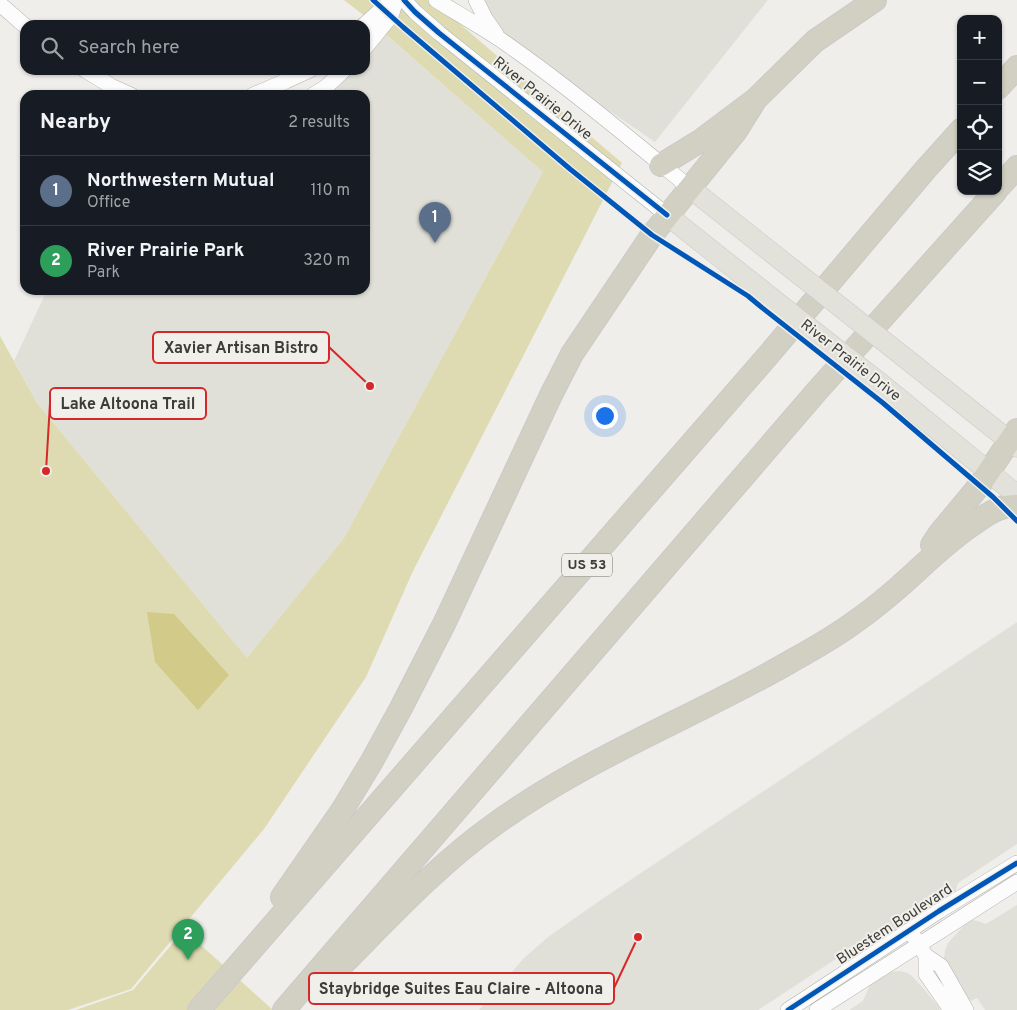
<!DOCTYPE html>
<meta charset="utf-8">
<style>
:root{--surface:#171b24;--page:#20242c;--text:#f1f3f6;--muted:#9ea1a6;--line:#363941;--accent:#1a73e8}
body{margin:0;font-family:Overpass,sans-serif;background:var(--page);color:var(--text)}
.controls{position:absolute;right:15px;top:15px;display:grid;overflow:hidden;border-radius:10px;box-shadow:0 1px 4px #0004}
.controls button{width:45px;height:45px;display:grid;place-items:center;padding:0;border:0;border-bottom:1px solid var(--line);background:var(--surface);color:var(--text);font:25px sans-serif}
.you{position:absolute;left:604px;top:415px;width:18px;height:18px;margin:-12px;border:4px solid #fff;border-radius:50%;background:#1a73e8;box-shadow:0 0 0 8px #1a73e833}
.badge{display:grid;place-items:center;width:32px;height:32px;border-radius:50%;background:var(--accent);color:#fff;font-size:16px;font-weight:700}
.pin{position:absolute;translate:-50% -41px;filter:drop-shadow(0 1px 2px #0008)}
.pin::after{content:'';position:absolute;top:26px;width:18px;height:15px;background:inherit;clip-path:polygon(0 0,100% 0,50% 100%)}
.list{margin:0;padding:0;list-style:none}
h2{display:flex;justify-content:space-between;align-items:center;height:65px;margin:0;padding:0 20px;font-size:21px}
h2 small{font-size:16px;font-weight:400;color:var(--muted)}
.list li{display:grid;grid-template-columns:32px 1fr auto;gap:15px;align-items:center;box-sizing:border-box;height:70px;padding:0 20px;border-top:1px solid var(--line)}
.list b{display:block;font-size:19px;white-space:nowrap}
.list p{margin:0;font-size:16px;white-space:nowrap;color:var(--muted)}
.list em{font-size:16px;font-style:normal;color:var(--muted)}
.icon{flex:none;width:28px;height:28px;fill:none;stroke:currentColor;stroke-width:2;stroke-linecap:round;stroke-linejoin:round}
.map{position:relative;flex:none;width:1017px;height:1010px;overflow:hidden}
.search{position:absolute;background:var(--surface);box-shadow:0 1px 4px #0004;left:20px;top:20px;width:350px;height:55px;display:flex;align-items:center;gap:12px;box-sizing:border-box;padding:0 18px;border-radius:15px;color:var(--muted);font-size:19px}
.panel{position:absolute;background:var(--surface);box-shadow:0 1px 4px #0004;left:20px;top:90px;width:350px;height:205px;border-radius:15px}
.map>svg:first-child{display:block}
.built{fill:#e1e0d8}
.green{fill:#dedab2}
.water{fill:#d2ca89}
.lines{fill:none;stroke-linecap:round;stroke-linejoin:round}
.minor-casing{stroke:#b1b1ae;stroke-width:16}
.major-casing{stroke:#cbcac9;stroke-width:21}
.highway-casing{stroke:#cbcac9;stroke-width:24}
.minor{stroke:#fdfcfc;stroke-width:15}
.major{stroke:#e2e2da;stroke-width:20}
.highway{stroke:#d1d0c3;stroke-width:22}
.major-bridge-casing{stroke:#cbcac9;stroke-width:21;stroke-linecap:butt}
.major-bridge{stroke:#e2e2da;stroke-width:20}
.cycleway-casing{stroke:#f0efe9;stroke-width:8}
.cycleway{stroke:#0057b8;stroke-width:5}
.labels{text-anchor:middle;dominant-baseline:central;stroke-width:4;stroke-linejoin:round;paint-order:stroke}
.shield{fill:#f0efe9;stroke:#72726e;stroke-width:1}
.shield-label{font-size:14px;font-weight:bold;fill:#3c3c39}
.street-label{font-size:15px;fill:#3c3c39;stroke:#f0efe9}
.leader{fill:none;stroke:#d62828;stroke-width:2}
.callout-dot{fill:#d62828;stroke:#f0efe9;stroke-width:2}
.callout{fill:#f0efe9;stroke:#d62828;stroke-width:2}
.callout-label{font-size:16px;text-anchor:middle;font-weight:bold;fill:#3c3c39}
</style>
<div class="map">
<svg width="1017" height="1010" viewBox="0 0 1017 1010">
<rect width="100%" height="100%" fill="#efeeea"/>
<!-- built -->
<path class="built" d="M482 0H768L655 142 602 106 505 34 497 26Z
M386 35 543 172 344 538 247 658 37 403 14 361 47 290H365V95H323L354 70H365V60Z
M1017 622V844L958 883 954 896 856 959H836L758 1010H479L523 959 548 937 602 899Z
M1017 905V1010H985L977 998 971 1001 966 999 943 962 945 951 948 943 967 922 973 920 978 921 986 924Z
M900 971 908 973 913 977 922 987 938 1006 940 1010H849L863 1001 871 982 890 972Z"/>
<!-- green -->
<path class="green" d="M344 0H379L366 17Z
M408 0H432L622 163 413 571 366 677 264 829 131 989 68 1010H0V336L37 403 247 658 344 538 543 172 383 32Z
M184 930 273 1010H76L133 990Z"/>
<!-- water -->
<path class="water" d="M147 612 174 614 229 675 198 710 155 662Z"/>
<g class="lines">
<defs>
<path id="minor" d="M404 0 415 12 439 33 667 215
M436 0C457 13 480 26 501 40 566 85 628 137 690 188
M476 0 485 18 496 34
M0 4 25 26
M364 25 392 0
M365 48 387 21 391 16 396 0
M85 70 111 86 131 95
M253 95 286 81 310 70
M313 95 326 87 344 70
M914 937 926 956 941 966 966 1010
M926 956V974L951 1010
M788 1010 939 911 1017 863
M817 1010 1017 882"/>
<path id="major" d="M690 188 791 268
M667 215 769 296
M914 365 1017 447
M880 383 1017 495"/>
<path id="highway" d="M998 88 1017 67
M661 165 700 141 756 99 815 41 875 0
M998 188 1017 167
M932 545 940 533 979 486 1017 430
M282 897 343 809 372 761 401 708 445 622 551 395 572 354 652 235 736 131 756 99
M336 971C387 920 436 866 495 824 586 758 692 718 788 663 811 650 835 637 856 621 871 611 885 599 899 587 924 565 947 541 975 523 983 517 991 511 1001 508 1006 506 1011 506 1017 506
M199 1010 771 352 925 170 961 130
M284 1010 817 391 996 191"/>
</defs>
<!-- minor casing -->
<use href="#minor" class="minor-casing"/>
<!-- major casing -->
<use href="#major" class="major-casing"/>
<!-- highway casing -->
<use href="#highway" class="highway-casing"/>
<!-- minor -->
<use href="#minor" class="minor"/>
<!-- major -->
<use href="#major" class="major"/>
<!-- highway -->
<use href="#highway" class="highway"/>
<defs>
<path id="major-bridge" d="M791 268 914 365
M769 296 880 383"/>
</defs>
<!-- major-bridge casing -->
<use href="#major-bridge" class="major-bridge-casing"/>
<!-- major-bridge -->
<use href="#major-bridge" class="major-bridge"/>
<defs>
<path id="cycleway" d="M373 0 403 27 570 169 652 235 748 296 760 306 883 403 993 497 1017 521
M404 0 415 12 439 33 667 215
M788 1010 939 911 1017 863"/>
</defs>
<!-- cycleway casing -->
<use href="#cycleway" class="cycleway-casing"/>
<!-- cycleway -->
<use href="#cycleway" class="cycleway"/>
</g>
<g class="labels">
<!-- shield labels -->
<rect class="shield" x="562" y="553.5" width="50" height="23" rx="4"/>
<g class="shield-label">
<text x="587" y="565">US 53</text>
</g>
<!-- street labels -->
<g class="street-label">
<text transform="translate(542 99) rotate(39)">River Prairie Drive</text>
<text transform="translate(850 361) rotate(38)">River Prairie Drive</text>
<text transform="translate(895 925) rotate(-33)">Bluestem Boulevard</text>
</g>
</g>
<!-- callouts -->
<path class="leader" d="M370 386L329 347M46 471L50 403M638 937L614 988"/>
<g class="callout-dot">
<circle cx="370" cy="386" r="5"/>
<circle cx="46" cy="471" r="5"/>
<circle cx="638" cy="937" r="5"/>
</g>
<g class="callout">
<rect x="153" y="332" width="176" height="31" rx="5"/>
<rect x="50" y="388" width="156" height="31" rx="5"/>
<rect x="309" y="973" width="305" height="31" rx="5"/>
</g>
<g class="callout-label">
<text x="241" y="353">Xavier Artisan Bistro</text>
<text x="128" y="409">Lake Altoona Trail</text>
<text x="461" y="994">Staybridge Suites Eau Claire - Altoona</text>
</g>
</svg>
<div class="controls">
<button>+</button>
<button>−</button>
<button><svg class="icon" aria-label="locate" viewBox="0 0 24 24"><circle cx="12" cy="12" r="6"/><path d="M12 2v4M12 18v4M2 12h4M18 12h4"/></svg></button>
<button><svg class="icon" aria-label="layers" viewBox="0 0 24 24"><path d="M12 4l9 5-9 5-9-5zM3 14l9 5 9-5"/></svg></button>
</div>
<div class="you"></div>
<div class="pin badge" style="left:435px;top:243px;background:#5c6f8a">1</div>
<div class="pin badge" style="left:188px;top:960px;background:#2e9e5b">2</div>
<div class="search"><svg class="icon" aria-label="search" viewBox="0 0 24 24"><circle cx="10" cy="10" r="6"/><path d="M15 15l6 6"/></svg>Search here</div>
<section class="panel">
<h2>Nearby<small>2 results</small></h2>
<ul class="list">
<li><span class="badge" style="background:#5c6f8a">1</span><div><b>Northwestern Mutual</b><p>Office</p></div><em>110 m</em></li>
<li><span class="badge" style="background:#2e9e5b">2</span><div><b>River Prairie Park</b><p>Park</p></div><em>320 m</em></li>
</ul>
</section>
</div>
